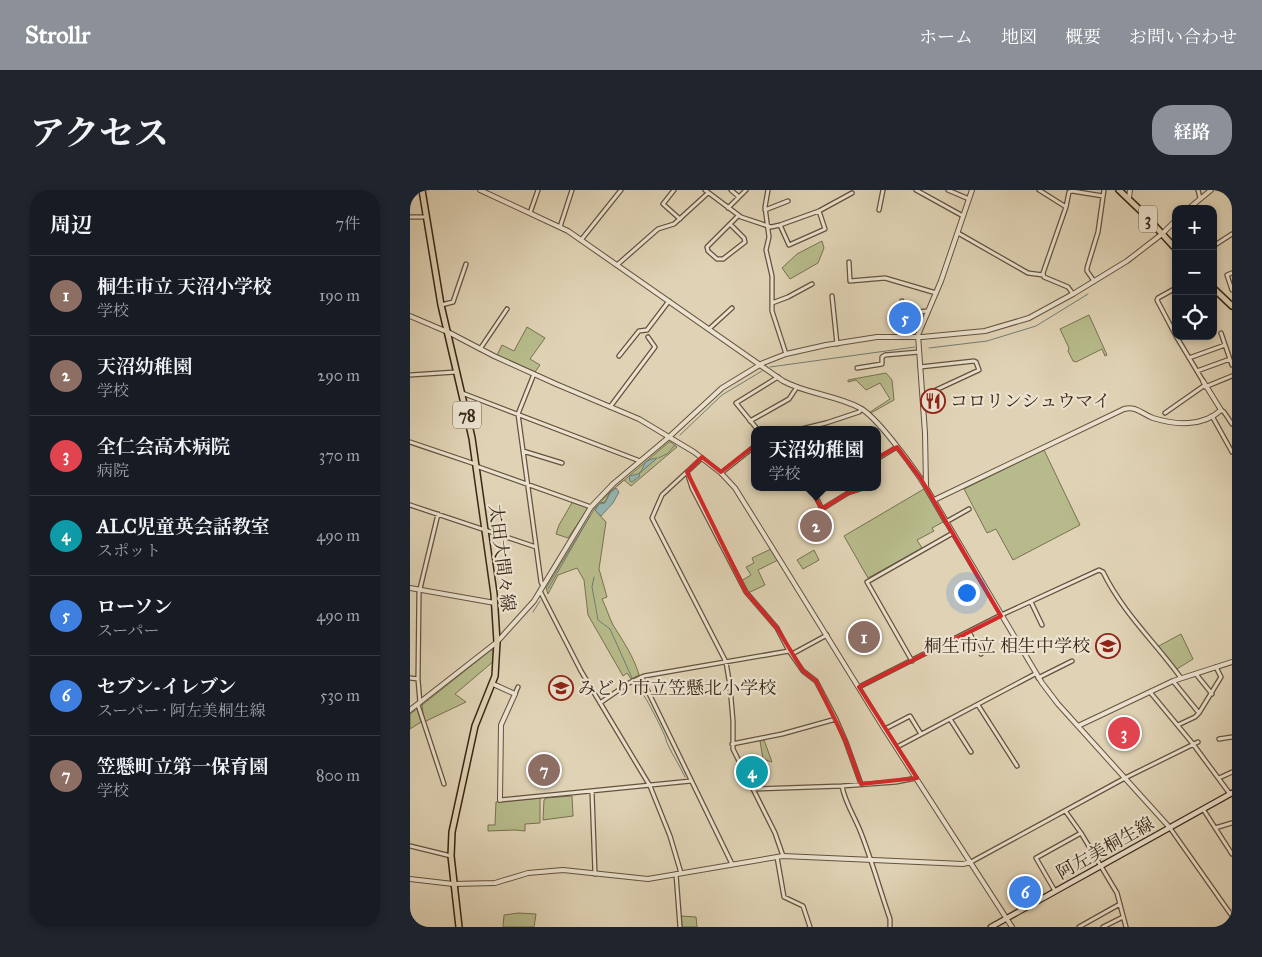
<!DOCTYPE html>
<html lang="ja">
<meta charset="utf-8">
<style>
:root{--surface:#171b24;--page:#20242c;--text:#f1f3f6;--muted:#9ea1a6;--line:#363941;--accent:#8c9099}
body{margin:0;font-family:"IM FELL Great Primer","Noto Serif JP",serif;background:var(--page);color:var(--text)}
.controls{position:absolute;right:15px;top:15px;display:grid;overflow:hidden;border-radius:10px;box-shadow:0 2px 8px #0003}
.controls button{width:45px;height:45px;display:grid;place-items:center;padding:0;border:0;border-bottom:1px solid var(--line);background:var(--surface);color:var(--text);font:25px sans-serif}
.you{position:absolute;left:556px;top:402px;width:18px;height:18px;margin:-12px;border:4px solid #fff;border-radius:50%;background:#1a73e8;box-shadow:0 0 0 8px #1a73e833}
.badge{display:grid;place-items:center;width:32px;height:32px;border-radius:50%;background:var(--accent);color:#fff;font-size:16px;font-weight:700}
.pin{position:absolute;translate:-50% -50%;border:2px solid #fff;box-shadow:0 1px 5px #0006}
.popup{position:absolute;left:341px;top:236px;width:130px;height:65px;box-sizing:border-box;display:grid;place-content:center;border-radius:10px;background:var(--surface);filter:drop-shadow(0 1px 4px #0005);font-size:16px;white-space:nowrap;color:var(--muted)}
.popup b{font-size:19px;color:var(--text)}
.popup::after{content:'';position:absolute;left:50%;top:100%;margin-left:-10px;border:10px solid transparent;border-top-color:var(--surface)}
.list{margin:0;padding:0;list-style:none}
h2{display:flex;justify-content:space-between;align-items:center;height:65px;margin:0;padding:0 20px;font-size:21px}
h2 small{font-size:16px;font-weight:400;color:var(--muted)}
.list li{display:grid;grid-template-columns:32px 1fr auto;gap:15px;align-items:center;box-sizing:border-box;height:80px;padding:0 20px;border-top:1px solid var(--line)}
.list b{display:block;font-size:19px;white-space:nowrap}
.list p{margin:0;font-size:16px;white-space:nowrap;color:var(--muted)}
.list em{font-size:16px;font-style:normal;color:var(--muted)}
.icon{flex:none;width:28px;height:28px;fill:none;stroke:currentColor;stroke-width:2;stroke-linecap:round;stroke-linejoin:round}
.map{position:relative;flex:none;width:822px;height:737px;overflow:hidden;border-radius:20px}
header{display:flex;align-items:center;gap:30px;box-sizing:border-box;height:70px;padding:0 25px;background:var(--accent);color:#fff}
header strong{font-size:24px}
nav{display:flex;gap:28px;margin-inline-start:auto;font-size:18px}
.intro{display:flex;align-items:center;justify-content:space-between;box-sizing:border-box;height:120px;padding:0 30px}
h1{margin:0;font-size:35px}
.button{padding:12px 22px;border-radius:20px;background:var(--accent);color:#fff;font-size:18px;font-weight:700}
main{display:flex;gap:30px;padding:0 30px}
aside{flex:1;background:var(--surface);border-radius:20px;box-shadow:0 2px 8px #0003}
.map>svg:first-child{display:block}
.green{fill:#b7bb8b;stroke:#787151}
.water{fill:#95b6b4;stroke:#707d75}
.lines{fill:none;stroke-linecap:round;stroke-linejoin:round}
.stream{stroke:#707d75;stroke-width:1}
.minor-casing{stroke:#63523e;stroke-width:5.5}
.tertiary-casing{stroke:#63523e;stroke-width:6}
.secondary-casing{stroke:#392717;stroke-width:7}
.primary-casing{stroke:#392717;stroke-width:8}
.minor{stroke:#ebe2cf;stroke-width:3}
.tertiary{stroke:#ebe2cf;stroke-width:4}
.secondary{stroke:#ebe2cf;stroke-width:4.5}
.primary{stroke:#e0d3b5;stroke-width:5}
.marked{fill:none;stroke:#d62828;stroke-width:4;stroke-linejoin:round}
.labels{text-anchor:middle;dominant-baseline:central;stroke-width:4.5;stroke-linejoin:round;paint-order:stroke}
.shield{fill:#ebe2cf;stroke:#6e5f4e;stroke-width:1}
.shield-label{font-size:16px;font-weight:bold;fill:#392717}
.poi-label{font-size:18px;fill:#392717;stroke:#ebe2cf;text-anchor:start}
.street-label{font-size:18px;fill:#392717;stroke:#ebe2cf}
</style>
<header>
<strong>Strollr</strong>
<nav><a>ホーム</a><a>地図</a><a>概要</a><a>お問い合わせ</a></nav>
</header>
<div class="intro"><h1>アクセス</h1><a class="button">経路</a></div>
<main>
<aside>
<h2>周辺<small>7件</small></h2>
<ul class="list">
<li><span class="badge" style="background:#8d6e63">1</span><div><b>桐生市立 天沼小学校</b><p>学校</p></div><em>190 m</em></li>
<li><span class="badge" style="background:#8d6e63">2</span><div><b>天沼幼稚園</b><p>学校</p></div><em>290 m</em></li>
<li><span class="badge" style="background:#e0444e">3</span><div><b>全仁会高木病院</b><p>病院</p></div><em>370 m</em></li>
<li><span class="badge" style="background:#0f9aa8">4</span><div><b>ALC児童英会話教室</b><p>スポット</p></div><em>490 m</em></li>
<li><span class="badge" style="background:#3f7fe0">5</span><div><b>ローソン</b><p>スーパー</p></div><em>490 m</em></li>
<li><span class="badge" style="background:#3f7fe0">6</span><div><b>セブン-イレブン</b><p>スーパー · 阿左美桐生線</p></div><em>530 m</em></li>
<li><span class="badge" style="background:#8d6e63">7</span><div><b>笠懸町立第一保育園</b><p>学校</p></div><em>800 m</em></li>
</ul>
</aside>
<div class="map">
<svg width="822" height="737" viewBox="0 0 822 737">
<rect width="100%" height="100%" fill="#e0d3b5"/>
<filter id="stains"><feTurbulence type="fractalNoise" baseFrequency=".004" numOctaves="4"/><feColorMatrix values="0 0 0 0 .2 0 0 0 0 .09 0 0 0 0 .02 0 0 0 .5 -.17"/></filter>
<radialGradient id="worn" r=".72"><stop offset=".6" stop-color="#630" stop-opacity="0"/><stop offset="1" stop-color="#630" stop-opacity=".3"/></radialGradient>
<!-- green -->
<path class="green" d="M412 51 414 58 408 73 380 89 372 78 387 64Z
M679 125 697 165 695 166 692 159 666 172 663 171 658 161 659 158 650 139Z
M117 137 135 148 120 169 130 175 125 182 87 165 92 155 104 161Z
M476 183 482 190 484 210 461 223 460 222 480 209 470 193 456 200 446 190 438 192V190Z
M259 252H261L267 257 221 296 214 290 200 302 195 312 190 313 185 320 196 332 189 379 197 407 192 409C196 417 199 427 203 435 213 451 224 467 229 485L221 489 217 483 213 486 178 425 174 390 167 378 148 385 138 404 136 398 185 318 199 303Z
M634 260 670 335 603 370 586 339 577 343 554 299Z
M514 299 533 332 522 338 524 341 507 350 512 358 458 388 434 346Z
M163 311 177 316 178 319 158 348 146 344 149 335Z
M361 359 368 370 348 380 355 395 338 403 331 391 341 385 336 377 344 373 342 368Z
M404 360 409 370 393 379 387 370Z
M771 444 783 469 767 479 747 457Z
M81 460 85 462V470L45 504 56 512 14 532 12 515Z
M7 519 11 532 0 539V524Z
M354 550 362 572 353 569 350 551Z
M162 606 163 626 133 630 134 610 136 608Z
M130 608V633L115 634V641L105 640 78 641V635H85L86 612Z
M109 723 126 724 124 737H93L94 725Z
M271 726 286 727 287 737H272Z"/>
<!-- water -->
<path class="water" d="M247 268 229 284 230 286 222 292 220 291 219 286C222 285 225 285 228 284 236 279 230 270 247 268Z
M206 298 209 302 203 313 191 326 185 320 189 314 195 313 200 303Z"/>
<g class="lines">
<!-- stream -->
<path class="stream" d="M519 158 577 151 626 136 678 104
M360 177 505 157
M270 245 312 205 352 181
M248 268 257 264 265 255
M184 387 182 397 188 430 200 439 222 488
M138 399 180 326
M123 422 130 411
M225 494C233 500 249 533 254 544 256 548 256 552 258 555 263 566 270 576 275 587"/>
<defs>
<path id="minor" d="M264 0 253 14 270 29
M295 0 331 27 361 37 370 35 409 21 442 3
M321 0 329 7
M358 0 355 17 359 47 356 60 362 86V121L376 164
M506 0 553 26
M538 0 559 9
M629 0 656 17
M788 0 790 8
M318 18 336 0
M355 20 378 11
M469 20 473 0
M120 23 128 0
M0 27H15
M320 34 334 48 335 52 313 69H307L298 61 297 57 328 26
M370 35 379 55 415 39 409 21
M150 37 162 0
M548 43 618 83 633 85
M171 50 211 0
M805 55 822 44
M439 72 440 91 475 88 526 103
M207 75 248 39 264 34 298 3
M822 83 817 85 822 100
M684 91 677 81V78L688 42 694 0
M766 98 748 108 747 110 766 146
M663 104 658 97 634 87 633 83 656 17 659 2 662 1 693 6
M422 106 427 154
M492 111 494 123 518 121
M362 113 378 107 402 94
M31 115 43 112 56 74
M299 139 322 118
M811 143 822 175
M766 146 793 191
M70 159 97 119
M209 166 229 141 237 140 259 111
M779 168 815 155
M510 177 564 171 566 172 569 180 513 206
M447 178 472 174V167L475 165 509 162
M787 181 820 169
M124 184 108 224 131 392 133 396
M0 185 46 182
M795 197 822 186
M52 203 230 271
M200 217 245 157 238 147
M811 220 814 222 822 234
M755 223 795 195
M802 226 822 262
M340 231 379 209 387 197
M348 240 326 213 368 187
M387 240 416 233 449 222 452 219
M0 252 65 274
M113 261 152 273
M292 268 252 305 242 328 316 472 320 496 323 531V559L365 643 373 666
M467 269 487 257
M66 276 181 317
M277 282 282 298 336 402 367 438 379 461 393 481 406 491 426 529 436 552 451 594
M311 283 345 256
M401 297 412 319 438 303 456 297
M0 315 126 357
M536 332 559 319
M130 401 171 481 240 596 260 646 271 683
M621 412 632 435
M559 442 571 464
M382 464 417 445
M502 471 457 392 543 343
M786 484 802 504
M231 487 322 674
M0 488 8 489
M628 488 662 471
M763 491 789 523
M449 497 587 427 689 380 693 382C713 423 745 452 771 488
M740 502 783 554 820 604
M105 504 108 497
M10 513 8 489 9 403 28 324
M190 513 219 493 234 486 379 461
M8 515 34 594
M568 515 607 576
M540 529 561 562
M768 535 785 527 789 523 811 487 806 477
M475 539 500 526 511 544
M809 549 822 547
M322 554 372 544 426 529
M487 557 625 484
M809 588 822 582
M432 596C435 613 445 627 451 643 462 671 470 700 480 729V737
M343 599 432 596 486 592 506 588
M182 602 185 684
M90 610 281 591
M793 619 822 664
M656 622 671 643 707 703 716 737
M760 638 822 726
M805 638 822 633
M0 656 41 666
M367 667 374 707 393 716 400 737
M561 672 715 588 788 552
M266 684 270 737
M645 701 626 668 671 643
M669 737 710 714
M693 737 713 727"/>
<path id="tertiary" d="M70 0 158 41 373 191C397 204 426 205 450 218 466 226 500 273 511 289L632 493 648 514 760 638
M719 8 720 0
M778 19 801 0
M0 126 40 143 84 166 146 194 229 229 284 262 311 283 325 298 358 351 473 537 602 737
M516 295 515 243 508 145 531 91 562 0
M524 310 714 219C727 216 732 224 743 228 765 235 793 237 811 220L793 191
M0 398 85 413
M83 494 105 504 91 535 90 610
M0 520 87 452 124 411 181 317 203 294 259 247 312 198 353 173 376 164 416 155 467 147H512L575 141 619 128 663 104 717 71 752 44 766 30
M668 536 763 491 822 472
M0 689 43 694 85 693 118 683 153 680 238 689 373 666 553 674 561 672"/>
<path id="secondary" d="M581 737 822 603"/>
<path id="primary" d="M12 0 31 115 62 248 84 404 87 452 85 486 65 536 42 642 41 666 49 737
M709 0 732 22 766 59
M803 98 822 116"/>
</defs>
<!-- minor casing -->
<use href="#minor" class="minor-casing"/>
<!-- tertiary casing -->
<use href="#tertiary" class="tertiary-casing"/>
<!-- secondary casing -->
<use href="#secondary" class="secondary-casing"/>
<!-- primary casing -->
<use href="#primary" class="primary-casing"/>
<!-- minor -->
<use href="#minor" class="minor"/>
<!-- tertiary -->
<use href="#tertiary" class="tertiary"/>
<!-- secondary -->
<use href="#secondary" class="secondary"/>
<!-- primary -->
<use href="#primary" class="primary"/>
</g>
<!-- marked area -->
<path class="marked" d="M370 246 412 319 438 303 464 295 456 274 487 257 511 289 591 426 449 497 507 588 451 594 436 552 406 491 393 481 367 438 336 402 277 282 292 267 311 282 343 257Z"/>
<!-- icons -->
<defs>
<symbol id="restaurant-ring" viewBox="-11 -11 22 22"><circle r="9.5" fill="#ebe2cf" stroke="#8f2418" stroke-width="1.5"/><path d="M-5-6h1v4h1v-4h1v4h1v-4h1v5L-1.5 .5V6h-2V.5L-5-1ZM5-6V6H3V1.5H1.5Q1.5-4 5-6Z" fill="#8f2418"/></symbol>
<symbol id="school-ring" viewBox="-11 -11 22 22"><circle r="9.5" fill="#ebe2cf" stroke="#8f2418" stroke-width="1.5"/><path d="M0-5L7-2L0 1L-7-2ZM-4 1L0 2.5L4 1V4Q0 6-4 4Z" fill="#8f2418"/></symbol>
</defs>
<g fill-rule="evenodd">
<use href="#restaurant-ring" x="509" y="197" width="28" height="28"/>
<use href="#school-ring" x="684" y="442" width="28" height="28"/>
<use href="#school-ring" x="137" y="484" width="28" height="28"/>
</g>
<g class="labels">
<!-- shield labels -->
<g class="shield">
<rect x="729" y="15.5" width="18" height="27" rx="4"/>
<rect x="43" y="211.5" width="28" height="27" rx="4"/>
</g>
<g class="shield-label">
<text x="738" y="29">3</text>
<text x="57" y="225">78</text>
</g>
<!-- poi labels -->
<g class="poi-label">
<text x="540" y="211">コロリンシュウマイ</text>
<text x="680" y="456" text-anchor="end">桐生市立 相生中学校</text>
<text x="168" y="498">みどり市立笠懸北小学校</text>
</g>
<!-- street labels -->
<g class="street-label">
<text transform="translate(92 368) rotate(83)">太田大間々線</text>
<text transform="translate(695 658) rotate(-29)">阿左美桐生線</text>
</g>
</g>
<rect width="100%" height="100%" filter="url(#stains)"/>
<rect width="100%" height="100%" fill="url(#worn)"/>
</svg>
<div class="controls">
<button>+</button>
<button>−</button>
<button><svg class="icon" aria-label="locate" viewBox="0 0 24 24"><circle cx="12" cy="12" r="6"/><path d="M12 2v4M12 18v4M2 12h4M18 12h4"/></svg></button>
</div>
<div class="you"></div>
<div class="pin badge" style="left:454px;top:447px;background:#8d6e63">1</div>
<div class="pin badge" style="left:406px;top:336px;background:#8d6e63">2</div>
<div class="popup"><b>天沼幼稚園</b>学校</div>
<div class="pin badge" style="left:714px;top:543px;background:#e0444e">3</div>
<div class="pin badge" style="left:342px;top:582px;background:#0f9aa8">4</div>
<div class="pin badge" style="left:495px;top:128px;background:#3f7fe0">5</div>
<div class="pin badge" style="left:615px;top:702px;background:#3f7fe0">6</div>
<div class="pin badge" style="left:134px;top:580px;background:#8d6e63">7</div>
</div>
</main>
